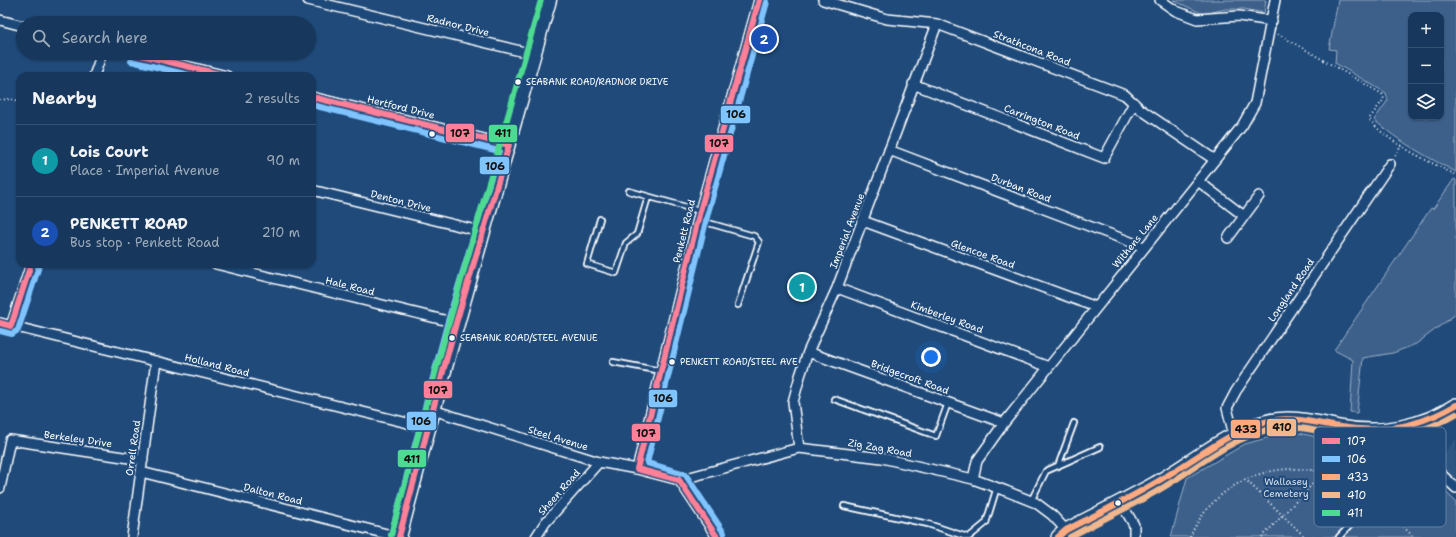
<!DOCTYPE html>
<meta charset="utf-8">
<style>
:root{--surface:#17385c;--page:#203f62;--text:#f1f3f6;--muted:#9eacbb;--line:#365272;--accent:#90b9f0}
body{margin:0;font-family:"Shantell Sans",sans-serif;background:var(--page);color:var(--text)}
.controls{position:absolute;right:12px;top:12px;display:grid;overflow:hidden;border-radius:8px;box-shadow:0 1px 3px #0004}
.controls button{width:36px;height:36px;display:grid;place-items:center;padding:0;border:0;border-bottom:1px solid var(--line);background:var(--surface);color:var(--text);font:20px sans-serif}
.you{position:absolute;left:931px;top:357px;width:14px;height:14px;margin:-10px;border:3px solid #fff;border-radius:50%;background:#1a73e8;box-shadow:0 0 0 6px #1a73e833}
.badge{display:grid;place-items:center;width:26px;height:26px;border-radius:50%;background:var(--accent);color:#fff;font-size:13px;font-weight:700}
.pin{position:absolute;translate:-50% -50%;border:2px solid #fff;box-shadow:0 1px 4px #0006}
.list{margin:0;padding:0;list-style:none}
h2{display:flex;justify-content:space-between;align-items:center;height:52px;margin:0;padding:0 16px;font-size:17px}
h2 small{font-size:13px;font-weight:400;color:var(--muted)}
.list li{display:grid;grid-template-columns:26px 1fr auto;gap:12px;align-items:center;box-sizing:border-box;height:72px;padding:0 16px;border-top:1px solid var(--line)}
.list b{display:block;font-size:15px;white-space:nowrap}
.list p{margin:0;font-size:13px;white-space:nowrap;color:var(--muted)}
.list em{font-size:13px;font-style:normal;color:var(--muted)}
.icon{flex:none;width:22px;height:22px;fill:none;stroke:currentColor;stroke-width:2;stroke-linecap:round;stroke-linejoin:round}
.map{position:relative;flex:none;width:1456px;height:537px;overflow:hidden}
.search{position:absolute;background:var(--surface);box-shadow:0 1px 3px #0004;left:16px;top:16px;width:300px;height:44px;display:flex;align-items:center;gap:10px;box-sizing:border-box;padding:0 14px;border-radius:22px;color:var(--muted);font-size:15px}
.panel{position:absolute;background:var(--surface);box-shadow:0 1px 3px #0004;left:16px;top:72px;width:300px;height:196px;border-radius:12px}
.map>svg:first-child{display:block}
.built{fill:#2e5683}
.green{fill:#3c618b;stroke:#9eb0c5;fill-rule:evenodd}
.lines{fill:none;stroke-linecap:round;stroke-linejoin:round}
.service-casing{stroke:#fff;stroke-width:8}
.minor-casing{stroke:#fff;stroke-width:12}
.secondary-casing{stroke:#fff;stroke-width:16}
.primary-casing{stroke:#fff;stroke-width:17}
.path{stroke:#fff;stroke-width:2;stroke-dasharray:1 3;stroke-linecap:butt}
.service{stroke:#1f4a7a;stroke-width:4.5}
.minor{stroke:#1f4a7a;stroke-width:9}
.secondary{stroke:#1f4a7a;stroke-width:13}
.primary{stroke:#1f4a7a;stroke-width:14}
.bus-1-casing{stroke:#1f4a7a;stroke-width:9}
.bus-2-casing{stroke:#1f4a7a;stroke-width:9}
.bus-3-casing{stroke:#1f4a7a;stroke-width:9}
.bus-4-casing{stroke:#1f4a7a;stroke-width:9}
.bus-5-casing{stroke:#1f4a7a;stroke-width:9}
.bus-1{stroke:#ff8098;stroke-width:6}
.bus-2{stroke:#80c4ff;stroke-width:6}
.bus-3{stroke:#ffa980;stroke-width:6}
.bus-4{stroke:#f1b78d;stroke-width:6}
.bus-5{stroke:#4ddb92;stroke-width:6}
.bus-dot{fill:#fff;stroke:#1f4a7a;stroke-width:1.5}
.labels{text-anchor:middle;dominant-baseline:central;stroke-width:4;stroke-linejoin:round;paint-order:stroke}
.bus-label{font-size:9px;fill:#fff;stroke:#1f4a7a;text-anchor:start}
.street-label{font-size:10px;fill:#fff;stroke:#1f4a7a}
.park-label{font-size:10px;fill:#d8dfe8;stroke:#1f4a7a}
.key{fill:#1f4a7a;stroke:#6280a2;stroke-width:1}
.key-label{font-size:11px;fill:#fff}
.line-badge{stroke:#1f4a7a;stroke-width:1.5}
.pale-badge-label{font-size:11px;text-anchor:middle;font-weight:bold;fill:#111}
</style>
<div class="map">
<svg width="1456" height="537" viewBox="0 0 1456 537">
<rect width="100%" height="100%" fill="#1f4a7a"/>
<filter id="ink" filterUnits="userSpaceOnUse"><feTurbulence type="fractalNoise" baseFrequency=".025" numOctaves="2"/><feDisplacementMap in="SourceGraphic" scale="8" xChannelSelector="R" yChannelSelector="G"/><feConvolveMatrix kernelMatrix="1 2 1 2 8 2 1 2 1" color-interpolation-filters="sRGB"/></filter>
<g filter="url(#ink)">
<!-- built -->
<path class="built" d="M1456 439V480L1445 470 1441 457Z"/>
<!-- green -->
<path class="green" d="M1173 0H1266L1264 13 1244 9H1226L1203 14Z
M1338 0H1456V172C1427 157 1399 142 1374 120L1388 100 1386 93 1335 63 1336 50 1329 49ZM1411 15H1441V117H1411Z
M1454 179 1456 180V314L1416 344 1393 353 1363 358 1357 413 1350 412 1353 360 1334 350 1431 208 1433 209Z
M1299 433 1321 438 1401 466 1409 475 1417 470 1425 472 1456 502V537H1171L1187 478 1245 444 1281 434Z"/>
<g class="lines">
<defs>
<path id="service" d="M629 191 700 211
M600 219 587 264 616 273 626 243 637 234 648 197
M698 220 754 236 759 242 738 305
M613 362 661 371
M834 399 936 436 948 403
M1058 466 1074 423
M1031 501 1046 471 1100 447
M844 506 928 524 967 537
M969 537 986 523 997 487
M1339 537 1422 450"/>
<path id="minor" d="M308 0 533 54
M823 0 887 19 937 24 1125 95 1140 109 1215 160
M1160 0 1176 11 1197 19 1239 16 1272 21
M0 20 23 26
M133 53 227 76
M94 76 102 53
M913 84 1104 158 1134 103
M312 97 509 145
M889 150 1144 247
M1198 181 1244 216
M312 190 484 232
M863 221 1096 307
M1228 238 1259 196
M216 264 456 323
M837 288 1049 367
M0 323 428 428
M11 326 31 264
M808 352 1004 423
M433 410 599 462 637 469 679 480
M1412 424 1429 463 1456 488
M1234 435 1227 408 1236 391 1390 164
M799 448 793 402 800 376 808 352 837 288 937 24
M637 469 700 211 759 0
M141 472 399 537
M973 479 977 461 1004 423 1242 126 1255 103 1275 0
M679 480 799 448 882 458 973 479 1006 491 1036 503 1052 515 1066 530
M679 480 717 537
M0 488 10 440 143 460
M1120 501 1134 525V537
M132 537 156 361
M536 537 545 523 599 462"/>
<path id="secondary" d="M1058 537 1066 530C1095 515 1125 500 1154 484 1188 465 1228 431 1265 422 1290 415 1315 422 1340 427 1380 435 1422 427 1456 405"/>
<path id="primary" d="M399 537C446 357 498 179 549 0"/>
</defs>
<!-- service casing -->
<use href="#service" class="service-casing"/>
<!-- minor casing -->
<use href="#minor" class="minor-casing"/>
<!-- secondary casing -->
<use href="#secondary" class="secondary-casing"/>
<!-- primary casing -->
<use href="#primary" class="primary-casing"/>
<!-- path -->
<path class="path" d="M1278 34 1382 94 1384 99 1369 119C1386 142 1430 162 1456 175
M0 100 8 99 20 101
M1395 156 1402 145
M1245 479 1305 537
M1380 505 1414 537
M1190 537C1221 466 1309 448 1369 495
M1262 537 1323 473"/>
<!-- service -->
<use href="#service" class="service"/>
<!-- minor -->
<use href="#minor" class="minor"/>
<!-- secondary -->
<use href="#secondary" class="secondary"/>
<!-- primary -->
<use href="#primary" class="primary"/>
<defs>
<path id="bus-1" d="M133 53 227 76
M312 97 509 145 456 323 399 537
M0 323 11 326 31 264
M717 537 679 480 637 469 700 211 759 0"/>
<path id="bus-2" d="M131 61 193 76
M312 105 499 151 448 321 391 535
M0 331 12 334 18 330 39 266
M724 533 685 474 647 463 708 213 767 2"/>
<path id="bus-3" d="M1058 537 1066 530C1099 513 1133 497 1165 477 1197 458 1228 432 1265 422 1290 415 1315 423 1340 427 1381 434 1420 426 1456 405"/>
<path id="bus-4" d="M1070 537C1099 521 1130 507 1159 490 1194 470 1227 440 1267 430 1291 423 1315 431 1339 435 1380 442 1420 435 1456 414"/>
<path id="bus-5" d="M391 535 446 333 541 0"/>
</defs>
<!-- bus-1 casing -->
<use href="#bus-1" class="bus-1-casing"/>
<!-- bus-2 casing -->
<use href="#bus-2" class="bus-2-casing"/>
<!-- bus-3 casing -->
<use href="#bus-3" class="bus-3-casing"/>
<!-- bus-4 casing -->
<use href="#bus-4" class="bus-4-casing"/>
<!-- bus-5 casing -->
<use href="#bus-5" class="bus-5-casing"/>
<!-- bus-1 -->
<use href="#bus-1" class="bus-1"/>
<!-- bus-2 -->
<use href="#bus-2" class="bus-2"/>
<!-- bus-3 -->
<use href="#bus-3" class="bus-3"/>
<!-- bus-4 -->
<use href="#bus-4" class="bus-4"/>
<!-- bus-5 -->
<use href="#bus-5" class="bus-5"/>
</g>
</g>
<!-- markers -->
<g class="bus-dot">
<circle cx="518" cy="82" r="3.5"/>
<circle cx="432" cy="134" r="3.5"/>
<circle cx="452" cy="338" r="3.5"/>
<circle cx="672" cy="362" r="3.5"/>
<circle cx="1118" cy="503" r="3.5"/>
</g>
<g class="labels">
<!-- bus labels -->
<g class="bus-label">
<text x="526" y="82">SEABANK ROAD/RADNOR DRIVE</text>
<text x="460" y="338">SEABANK ROAD/STEEL AVENUE</text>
<text x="680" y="362">PENKETT ROAD/STEEL AVE</text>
</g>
<!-- street labels -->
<g class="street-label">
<text transform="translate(458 25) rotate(14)">Radnor Drive</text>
<text transform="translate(1032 48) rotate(21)">Strathcona Road</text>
<text transform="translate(401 107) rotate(14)">Hertford Drive</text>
<text transform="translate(1042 122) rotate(21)">Carrington Road</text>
<text transform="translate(1021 188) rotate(21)">Durban Road</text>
<text transform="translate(401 201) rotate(14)">Denton Drive</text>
<text transform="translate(684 231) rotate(-76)">Penkett Road</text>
<text transform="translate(847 231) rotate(-69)">Imperial Avenue</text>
<text transform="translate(1135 241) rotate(-51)">Withens Lane</text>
<text transform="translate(983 254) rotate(20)">Glencoe Road</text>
<text transform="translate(350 286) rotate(14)">Hale Road</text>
<text transform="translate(1291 290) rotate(-56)">Longland Road</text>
<text transform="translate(947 317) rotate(20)">Kimberley Road</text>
<text transform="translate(217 365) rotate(14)">Holland Road</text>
<text transform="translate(910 377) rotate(20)">Bridgecroft Road</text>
<text transform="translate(558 438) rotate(17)">Steel Avenue</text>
<text transform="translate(78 439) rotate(8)">Berkeley Drive</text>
<text transform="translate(133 448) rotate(-82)">Orrell Road</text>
<text transform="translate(880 448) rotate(10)">Zig Zag Road</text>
<text transform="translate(559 492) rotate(-48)">Sheen Road</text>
<text transform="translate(273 494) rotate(14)">Dalton Road</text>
</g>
<!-- park labels -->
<g class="park-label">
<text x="1286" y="481">Wallasey<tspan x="1286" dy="12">Cemetery</tspan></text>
</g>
</g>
<!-- legend -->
<rect x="1314" y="427" width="132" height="100" rx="6" class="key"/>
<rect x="1322" y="438" width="18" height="6" fill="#ff8098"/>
<rect x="1322" y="456" width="18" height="6" fill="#80c4ff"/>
<rect x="1322" y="474" width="18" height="6" fill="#ffa980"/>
<rect x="1322" y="492" width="18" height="6" fill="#f1b78d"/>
<rect x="1322" y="510" width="18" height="6" fill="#4ddb92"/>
<g class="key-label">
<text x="1347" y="445">107</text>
<text x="1347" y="463">106</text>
<text x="1347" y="481">433</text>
<text x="1347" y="499">410</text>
<text x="1347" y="517">411</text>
</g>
<g class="line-badge">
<rect x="720" y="105" width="31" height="19" rx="4" fill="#80c4ff"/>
<rect x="445" y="123" width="30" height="20" rx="4" fill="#ff8098"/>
<rect x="488" y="124" width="30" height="19" rx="4" fill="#4ddb92"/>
<rect x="704" y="134" width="30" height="19" rx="4" fill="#ff8098"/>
<rect x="479" y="156" width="31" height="19" rx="4" fill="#80c4ff"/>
<rect x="423" y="380" width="30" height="19" rx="4" fill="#ff8098"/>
<rect x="648" y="389" width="30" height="19" rx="4" fill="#80c4ff"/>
<rect x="406" y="411" width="31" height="20" rx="4" fill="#80c4ff"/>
<rect x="1266" y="418" width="31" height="19" rx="4" fill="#f1b78d"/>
<rect x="1230" y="419" width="31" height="20" rx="4" fill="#ffa980"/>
<rect x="631" y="423" width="30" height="19" rx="4" fill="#ff8098"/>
<rect x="397" y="449" width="30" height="19" rx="4" fill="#4ddb92"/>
</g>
<g class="pale-badge-label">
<text x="736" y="118">106</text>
<text x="460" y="137">107</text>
<text x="503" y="137">411</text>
<text x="719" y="147">107</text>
<text x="495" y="170">106</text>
<text x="438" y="394">107</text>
<text x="663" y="402">106</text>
<text x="421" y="425">106</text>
<text x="1282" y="431">410</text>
<text x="1246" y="433">433</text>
<text x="646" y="437">107</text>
<text x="412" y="463">411</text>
</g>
</svg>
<div class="controls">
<button>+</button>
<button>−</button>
<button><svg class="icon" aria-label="layers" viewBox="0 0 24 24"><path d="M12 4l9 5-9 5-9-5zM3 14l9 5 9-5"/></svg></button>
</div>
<div class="you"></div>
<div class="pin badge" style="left:802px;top:287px;background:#0f9aa8">1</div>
<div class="pin badge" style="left:764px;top:39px;background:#1a4fb4">2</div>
<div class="search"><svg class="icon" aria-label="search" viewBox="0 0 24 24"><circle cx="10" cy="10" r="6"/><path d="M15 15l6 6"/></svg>Search here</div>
<section class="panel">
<h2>Nearby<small>2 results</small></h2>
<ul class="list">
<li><span class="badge" style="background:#0f9aa8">1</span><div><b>Lois Court</b><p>Place · Imperial Avenue</p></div><em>90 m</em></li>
<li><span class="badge" style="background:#1a4fb4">2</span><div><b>PENKETT ROAD</b><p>Bus stop · Penkett Road</p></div><em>210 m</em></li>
</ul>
</section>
</div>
